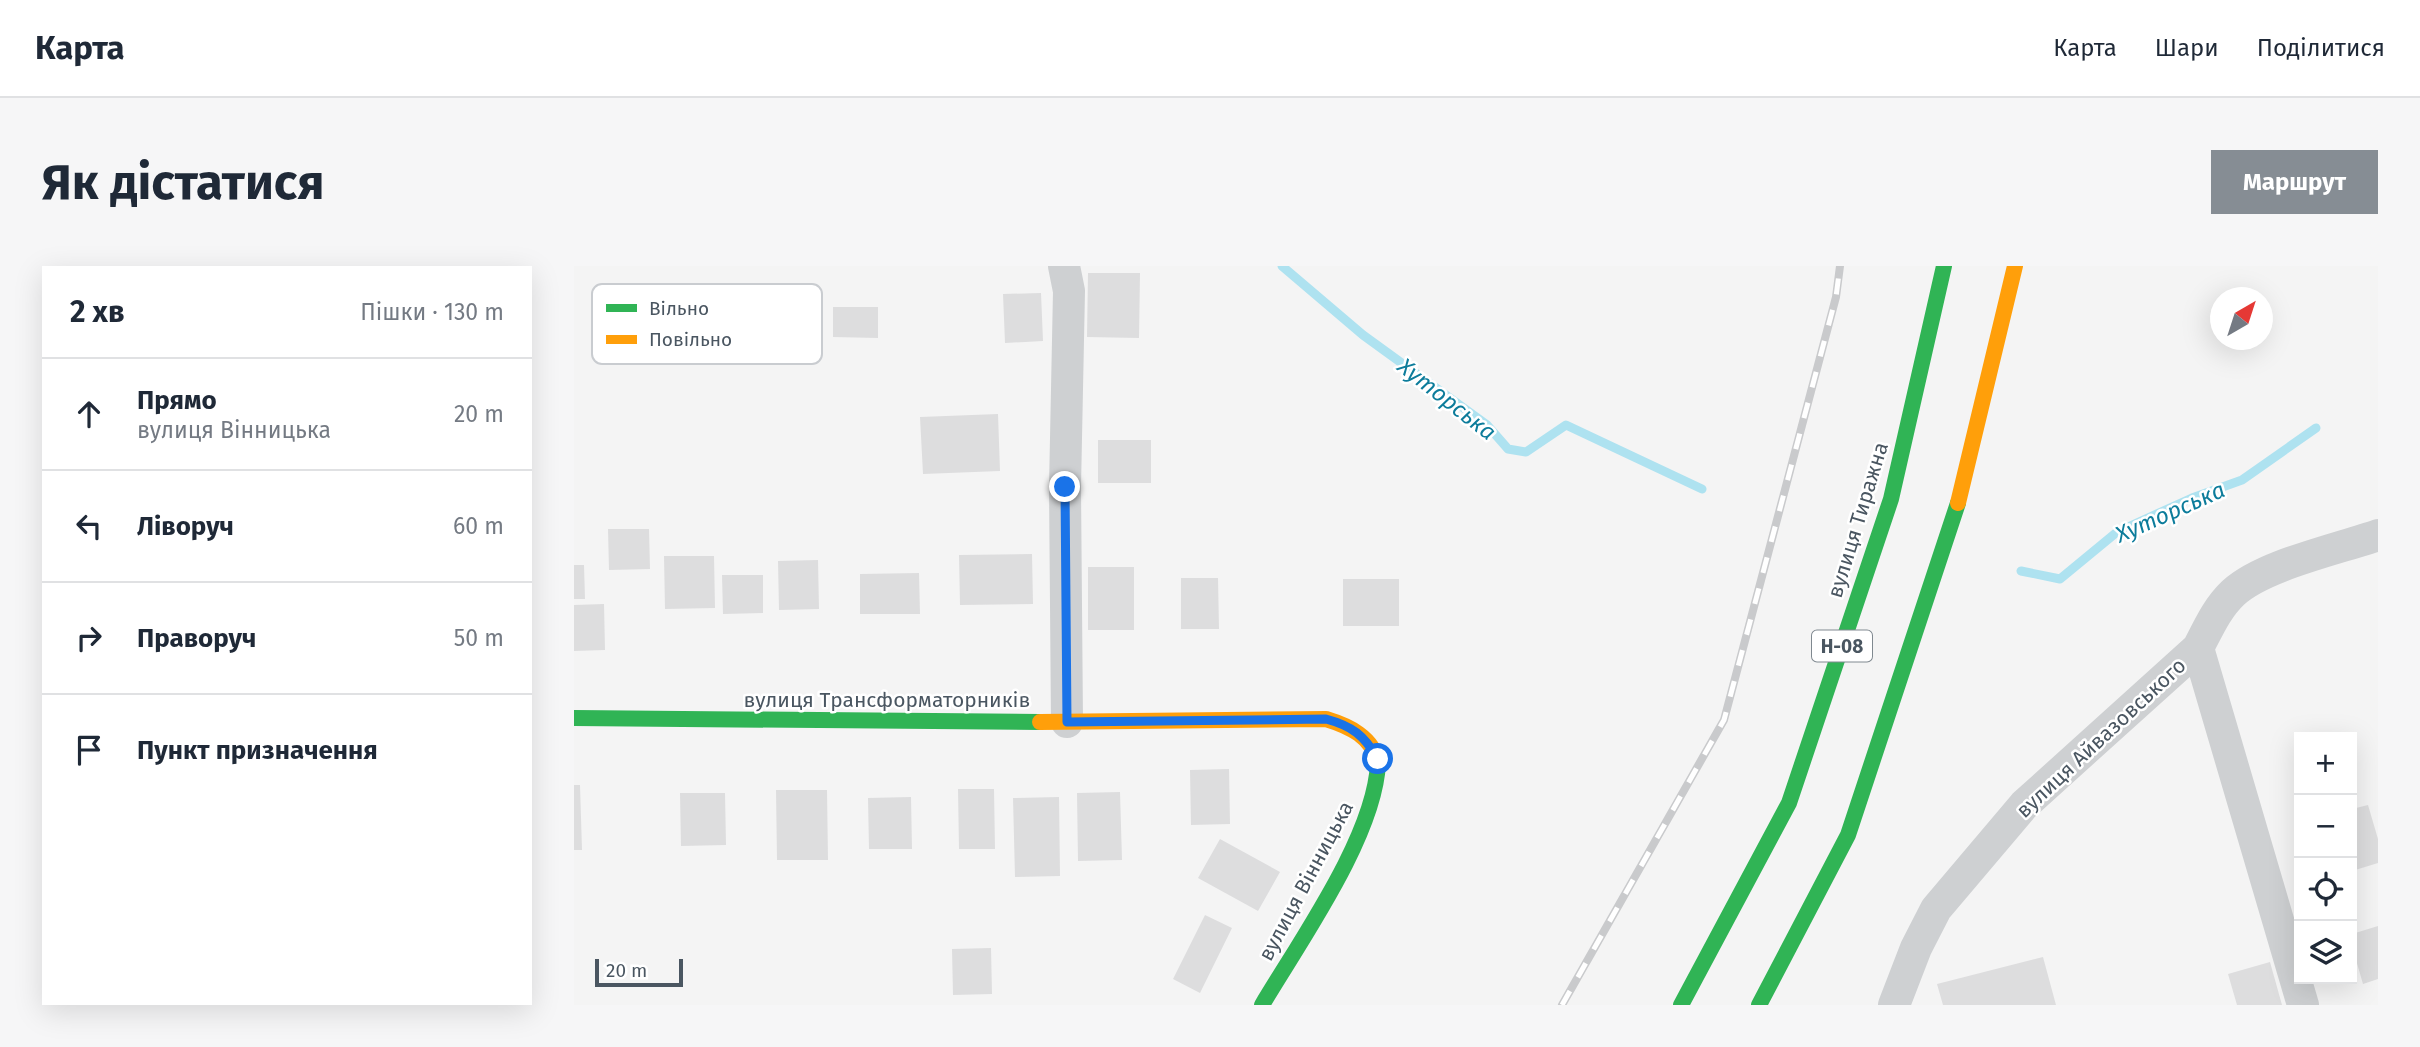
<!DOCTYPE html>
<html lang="uk">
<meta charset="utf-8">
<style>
:root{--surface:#fff;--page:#f6f6f7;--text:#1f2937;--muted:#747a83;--line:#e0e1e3;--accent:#868d94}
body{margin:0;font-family:"Fira Sans",sans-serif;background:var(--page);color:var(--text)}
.controls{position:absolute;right:21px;bottom:21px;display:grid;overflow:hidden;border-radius:0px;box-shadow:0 7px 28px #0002}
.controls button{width:63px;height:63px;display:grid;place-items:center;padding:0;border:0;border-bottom:2px solid var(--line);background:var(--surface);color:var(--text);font:35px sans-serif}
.compass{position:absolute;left:1636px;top:21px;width:63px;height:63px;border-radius:50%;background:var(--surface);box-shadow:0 7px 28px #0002;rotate:39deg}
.scale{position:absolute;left:21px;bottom:18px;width:88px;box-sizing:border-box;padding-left:7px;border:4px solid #4a5661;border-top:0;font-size:19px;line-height:24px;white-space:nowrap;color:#4a5661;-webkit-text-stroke:5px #fff;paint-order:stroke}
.stop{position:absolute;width:21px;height:21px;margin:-16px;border:5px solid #1a73e8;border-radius:50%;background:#fff}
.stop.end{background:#1a73e8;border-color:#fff;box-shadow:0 2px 7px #0008}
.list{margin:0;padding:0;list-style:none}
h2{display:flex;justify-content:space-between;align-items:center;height:91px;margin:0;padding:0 28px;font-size:30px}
h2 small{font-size:23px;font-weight:400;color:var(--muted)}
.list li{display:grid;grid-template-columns:46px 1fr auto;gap:21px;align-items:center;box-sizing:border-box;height:112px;padding:0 28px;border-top:2px solid var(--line)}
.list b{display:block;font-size:26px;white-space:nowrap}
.list p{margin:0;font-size:23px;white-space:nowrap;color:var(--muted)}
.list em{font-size:23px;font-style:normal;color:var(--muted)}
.icon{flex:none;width:38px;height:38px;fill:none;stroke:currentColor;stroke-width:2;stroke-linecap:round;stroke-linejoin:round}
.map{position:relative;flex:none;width:1804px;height:739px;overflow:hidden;border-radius:0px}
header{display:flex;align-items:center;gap:42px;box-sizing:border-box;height:98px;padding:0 35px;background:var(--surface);border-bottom:2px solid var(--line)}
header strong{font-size:33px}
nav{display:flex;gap:38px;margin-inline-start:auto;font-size:24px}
.intro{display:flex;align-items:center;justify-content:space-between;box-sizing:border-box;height:168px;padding:0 42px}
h1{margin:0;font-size:49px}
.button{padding:18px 32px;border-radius:0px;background:var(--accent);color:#fff;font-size:24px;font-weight:700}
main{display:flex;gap:42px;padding:0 42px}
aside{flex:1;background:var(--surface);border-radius:0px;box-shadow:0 7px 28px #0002}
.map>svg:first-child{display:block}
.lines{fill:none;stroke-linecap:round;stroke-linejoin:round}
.stream{stroke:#aee2f0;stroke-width:9}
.building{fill:#ddddde}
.street{stroke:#ced0d2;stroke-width:32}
.fast{stroke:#30b455;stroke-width:16}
.slow{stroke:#ff9f0a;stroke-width:16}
.rail-casing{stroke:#c9cacc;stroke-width:8}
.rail{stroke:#fff;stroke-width:5;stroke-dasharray:16;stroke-linecap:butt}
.route{stroke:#1a73e8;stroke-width:9}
.labels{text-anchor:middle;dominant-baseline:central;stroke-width:5;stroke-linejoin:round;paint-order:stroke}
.shield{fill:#fff;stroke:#808990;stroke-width:2}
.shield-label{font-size:19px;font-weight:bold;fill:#4a5661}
.street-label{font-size:21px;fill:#4a5661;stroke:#fff}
.water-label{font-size:23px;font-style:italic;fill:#0c7c9b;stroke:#fff}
.key{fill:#fff;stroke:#c9ccd0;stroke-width:2}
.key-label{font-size:19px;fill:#4a5661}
</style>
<header>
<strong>Карта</strong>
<nav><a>Карта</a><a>Шари</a><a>Поділитися</a></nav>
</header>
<div class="intro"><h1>Як дістатися</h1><a class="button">Маршрут</a></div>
<main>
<aside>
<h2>2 хв<small>Пішки · 130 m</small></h2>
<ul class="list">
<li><svg class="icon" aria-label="ahead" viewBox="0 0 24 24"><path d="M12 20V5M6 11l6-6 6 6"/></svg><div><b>Прямо</b><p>вулиця Вінницька</p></div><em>20 m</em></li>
<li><svg class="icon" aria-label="left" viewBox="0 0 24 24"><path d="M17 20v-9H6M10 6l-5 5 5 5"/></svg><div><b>Ліворуч</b></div><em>60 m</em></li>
<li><svg class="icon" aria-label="right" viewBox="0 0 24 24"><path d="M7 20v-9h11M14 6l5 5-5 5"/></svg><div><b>Праворуч</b></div><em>50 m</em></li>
<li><svg class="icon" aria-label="arrive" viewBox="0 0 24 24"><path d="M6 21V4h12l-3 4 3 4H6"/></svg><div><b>Пункт призначення</b></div></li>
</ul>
</aside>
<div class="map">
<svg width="1804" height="739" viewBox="0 0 1804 739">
<rect width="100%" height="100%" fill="#f4f4f4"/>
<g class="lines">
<!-- stream -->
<path class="stream" d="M708 0 789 69 913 159 934 183 952 186 992 159 1128 223
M1447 305 1486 313 1543 266 1618 232 1668 214 1742 162"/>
</g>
<!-- building -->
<path class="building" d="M514 7H566L565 72 513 71Z
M467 27 469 75 431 77 429 28Z
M259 41H304V72L259 71Z
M424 148 426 205 349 208 346 151Z
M524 174H577V217H524Z
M34 263H75L76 303 35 304Z
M458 288 459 338 386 339 385 289Z
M90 290H140L141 342 91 343Z
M244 294 245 343 205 344 204 295Z
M0 299H10L11 333H0Z
M514 301H560V364H514Z
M345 307 346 348H286V308Z
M148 309H189V347L149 348Z
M607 312H644L645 363H607Z
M769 313H825V360H769Z
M30 338 31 384 0 385V339Z
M655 503 656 558 617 559 616 504Z
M0 519H6L8 584H0Z
M384 523H420L421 583H385Z
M202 524H253L254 594H203Z
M546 526 548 594 504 595 503 527Z
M106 527H151L152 579 107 580Z
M337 531 338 583H295L294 532Z
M485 531 486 610 441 611 439 532Z
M1794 539 1804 573V597L1778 605V543Z
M646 573 706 606 684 645 624 612Z
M631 649 658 662 626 727 599 713Z
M1804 660V713L1789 718 1778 680V668Z
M417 682 418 728 379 729 378 683Z
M1469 691 1482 739H1369L1363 718Z
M1696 696 1708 739H1663L1654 708Z"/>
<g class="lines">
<!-- street -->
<path class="street" d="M490 0 495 25 491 221 493 456
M1624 382 1729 739
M1320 739 1342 682 1362 643 1450 539 1624 382C1634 363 1643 342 1659 327 1689 299 1764 283 1804 269"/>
<!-- fast -->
<path class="fast" d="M0 452 466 456
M688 739C726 675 801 570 804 497
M1107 739 1215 537 1317 233 1370 0
M1185 739 1274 569 1384 237"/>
<!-- slow -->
<path class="slow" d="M1384 237 1441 0
M466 456 752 453C775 460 799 471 804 497"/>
<defs>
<path id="rail" d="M988 739 1150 454 1262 31 1266 0"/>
</defs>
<!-- rail casing -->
<use href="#rail" class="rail-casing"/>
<!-- rail -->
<use href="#rail" class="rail"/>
</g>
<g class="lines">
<!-- route -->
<path class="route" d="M491 221 493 456 752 453C778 460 790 469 804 493"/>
</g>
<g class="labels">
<!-- shield labels -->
<rect class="shield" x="1238" y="364.5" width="60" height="31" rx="5"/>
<g class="shield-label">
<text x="1268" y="380">Н-08</text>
</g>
<!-- street labels -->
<g class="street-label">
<text transform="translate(1284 254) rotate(-73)">вулиця Тиражна</text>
<text x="313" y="434">вулиця Трансформаторників</text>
<text transform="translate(1527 472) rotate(-43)">вулиця Айвазовського</text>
<text transform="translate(732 615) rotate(-62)">вулиця Вінницька</text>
</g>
<!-- water labels -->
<g class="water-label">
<text transform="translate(873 133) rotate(38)">Хуторська</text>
<text transform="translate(1596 246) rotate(-24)">Хуторська</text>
</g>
</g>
<!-- legend -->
<rect x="18" y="18" width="230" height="80" rx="10" class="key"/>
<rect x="32" y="38" width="31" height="8" fill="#30b455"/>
<rect x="32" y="69" width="31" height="9" fill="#ff9f0a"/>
<g class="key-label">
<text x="75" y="49">Вільно</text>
<text x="75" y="80">Повільно</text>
</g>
</svg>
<div class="controls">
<button>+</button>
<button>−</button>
<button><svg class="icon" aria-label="locate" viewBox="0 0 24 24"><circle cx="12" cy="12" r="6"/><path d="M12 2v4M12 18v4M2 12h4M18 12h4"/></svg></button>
<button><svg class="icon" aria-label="layers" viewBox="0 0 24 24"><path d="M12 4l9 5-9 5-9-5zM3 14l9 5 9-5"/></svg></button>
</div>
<svg class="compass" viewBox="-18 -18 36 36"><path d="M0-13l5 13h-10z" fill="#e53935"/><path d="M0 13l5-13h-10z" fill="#747a83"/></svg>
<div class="scale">20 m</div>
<div class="stop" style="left:804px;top:493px"></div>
<div class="stop end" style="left:491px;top:221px"></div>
</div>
</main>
